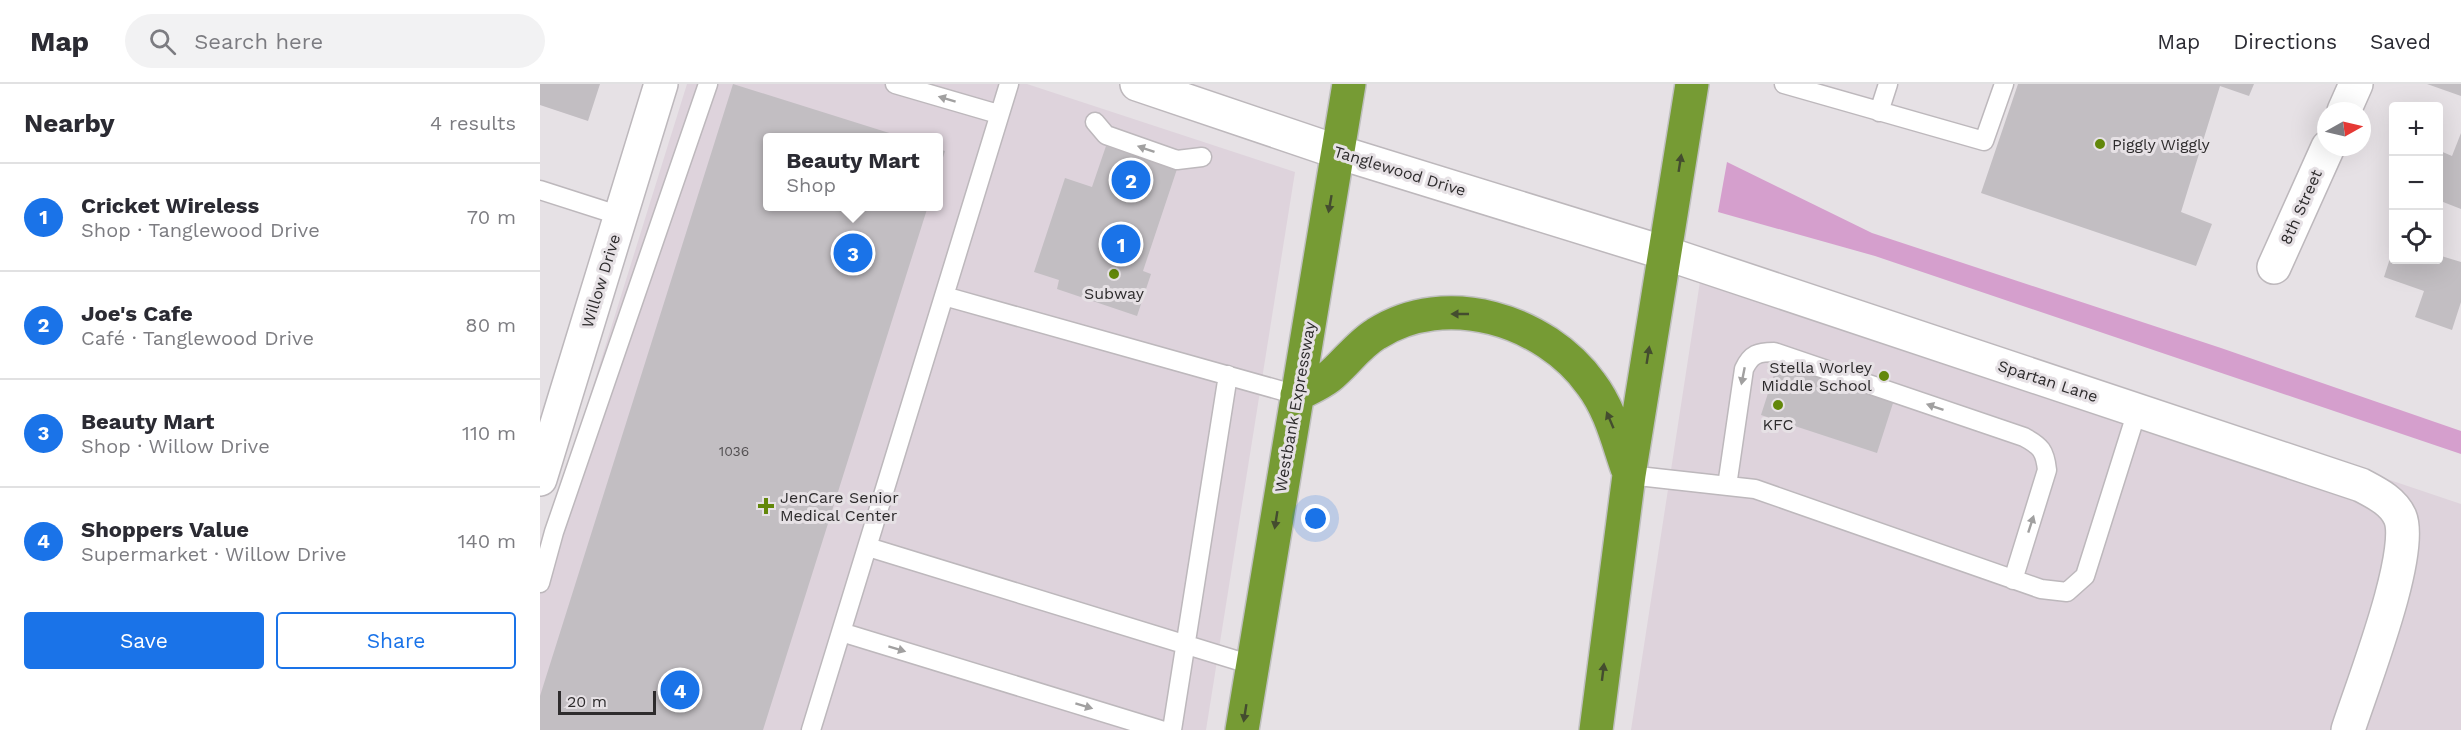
<!DOCTYPE html>
<meta charset="utf-8">
<style>
:root{--surface:#fff;--page:#f2f2f3;--text:#2b2b33;--muted:#7c7c81;--line:#e1e1e2;--accent:#1a73e8}
body{margin:0;font-family:"Work Sans",sans-serif;background:var(--page);color:var(--text)}
.controls{position:absolute;right:18px;top:18px;display:grid;overflow:hidden;border-radius:6px;box-shadow:0 6px 24px #0002}
.controls button{width:54px;height:54px;display:grid;place-items:center;padding:0;border:0;border-bottom:2px solid var(--line);background:var(--surface);color:var(--text);font:30px sans-serif}
.compass{position:absolute;left:1777px;top:18px;width:54px;height:54px;border-radius:50%;background:var(--surface);box-shadow:0 6px 24px #0002;rotate:82deg}
.scale{position:absolute;left:18px;bottom:15px;width:98px;box-sizing:border-box;padding-left:6px;border:3px solid #2e2c2d;border-top:0;font-size:16px;line-height:21px;white-space:nowrap;color:#2e2c2d;-webkit-text-stroke:4px #e6e1e5;paint-order:stroke}
.you{position:absolute;left:776px;top:435px;width:21px;height:21px;margin:-15px;border:4px solid #fff;border-radius:50%;background:#1a73e8;box-shadow:0 0 0 9px #1a73e833}
.badge{display:grid;place-items:center;width:39px;height:39px;border-radius:50%;background:var(--accent);color:#fff;font-size:20px;font-weight:700}
.pin{position:absolute;translate:-50% -50%;border:3px solid #fff;box-shadow:0 2px 6px #0006}
.popup{position:absolute;left:223px;top:49px;width:180px;height:78px;box-sizing:border-box;display:grid;place-content:center;border-radius:6px;background:var(--surface);filter:drop-shadow(0 2px 4px #0005);font-size:20px;white-space:nowrap;color:var(--muted)}
.popup b{font-size:22px;color:var(--text)}
.popup::after{content:'';position:absolute;left:50%;top:100%;margin-left:-12px;border:12px solid transparent;border-top-color:var(--surface)}
.list{margin:0;padding:0;list-style:none}
h2{display:flex;justify-content:space-between;align-items:center;height:78px;margin:0;padding:0 24px;font-size:26px}
h2 small{font-size:20px;font-weight:400;color:var(--muted)}
.list li{display:grid;grid-template-columns:39px 1fr auto;gap:18px;align-items:center;box-sizing:border-box;height:108px;padding:0 24px;border-top:2px solid var(--line)}
.list b{display:block;font-size:22px;white-space:nowrap}
.list p{margin:0;font-size:20px;white-space:nowrap;color:var(--muted)}
.list em{font-size:20px;font-style:normal;color:var(--muted)}
.actions{display:flex;gap:12px;padding:18px 24px}
.actions a{flex:1;padding:14px 0;border:2px solid var(--accent);border-radius:6px;text-align:center;font-size:21px;color:var(--accent)}
.actions .main{background:var(--accent);color:#fff}
.icon{flex:none;width:33px;height:33px;fill:none;stroke:currentColor;stroke-width:2;stroke-linecap:round;stroke-linejoin:round}
.map{position:relative;flex:none;width:1921px;height:646px;overflow:hidden}
header{display:flex;align-items:center;gap:36px;box-sizing:border-box;height:84px;padding:0 30px;background:var(--surface);border-bottom:2px solid var(--line)}
header strong{font-size:28px}
nav{display:flex;gap:33px;margin-inline-start:auto;font-size:21px}
.search{width:420px;height:54px;background:var(--page);display:flex;align-items:center;gap:15px;box-sizing:border-box;padding:0 21px;border-radius:33px;color:var(--muted);font-size:22px}
main{display:flex}
aside{flex:1;background:var(--surface)}
.map>svg:first-child{display:block}
.built{fill:#ded3dc;fill-rule:evenodd}
.water{fill:#d59fcd}
.building{fill:#c2bec2}
.lines{fill:none;stroke-linecap:round;stroke-linejoin:round}
.lane-casing{stroke:#bdb8bc;stroke-width:21}
.street-casing{stroke:#bdb8bc;stroke-width:36}
.highway-casing{stroke:#c0c0c0;stroke-width:36}
.lane{stroke:#fff;stroke-width:18}
.street{stroke:#fff;stroke-width:33}
.highway{stroke:#769b34;stroke-width:33}
.oneway{fill:#a1a0a0}
.oneway2{fill:#444d2f}
.poi-dot{fill:#62870a;stroke:#e6e1e5;stroke-width:2}
.labels{text-anchor:middle;dominant-baseline:central;stroke-width:6;stroke-linejoin:round;paint-order:stroke}
.number-label{font-size:14px;fill:#535052}
.poi-label{font-size:16px;fill:#2e2c2d;stroke:#e6e1e5;text-anchor:start}
.street-label{font-size:16px;fill:#2e2c2d;stroke:#e6e1e5}
</style>
<header>
<strong>Map</strong>
<div class="search"><svg class="icon" aria-label="search" viewBox="0 0 24 24"><circle cx="10" cy="10" r="6"/><path d="M15 15l6 6"/></svg>Search here</div>
<nav><a>Map</a><a>Directions</a><a>Saved</a></nav>
</header>
<main>
<aside>
<h2>Nearby<small>4 results</small></h2>
<ul class="list">
<li><span class="badge">1</span><div><b>Cricket Wireless</b><p>Shop · Tanglewood Drive</p></div><em>70 m</em></li>
<li><span class="badge">2</span><div><b>Joe's Cafe</b><p>Café · Tanglewood Drive</p></div><em>80 m</em></li>
<li><span class="badge">3</span><div><b>Beauty Mart</b><p>Shop · Willow Drive</p></div><em>110 m</em></li>
<li><span class="badge">4</span><div><b>Shoppers Value</b><p>Supermarket · Willow Drive</p></div><em>140 m</em></li>
</ul>
<div class="actions"><a class="main">Save</a><a>Share</a></div>
</aside>
<div class="map">
<svg width="1921" height="646" viewBox="0 0 1921 646">
<rect width="100%" height="100%" fill="#e6e1e5"/>
<!-- built -->
<path class="built" d="M147 0H487L755 88 666 646H0V472ZM228 54H398V122H228Z
M1165 165 1921 420V646H1091Z"/>
<!-- water -->
<path class="water" d="M1187 78 1332 149 1681 264 1921 347V370L1335 172 1178 128Z"/>
<!-- building -->
<path class="building" d="M0 0H60L48 37 0 21Z
M193 0 362 53 228 54V122H388L223 646H0V612Z
M1478 0H1714L1709 12 1680 2 1641 128 1672 140 1656 182 1441 109Z
M1887 0H1921V12Z
M1921 49V125L1898 116V66L1912 72Z
M566 62 637 85 603 187 611 190 597 232 517 205 519 196 494 188 525 94 552 103Z
M398 65 405 67 399 87H398Z
M1853 165 1854 176H1898V171L1921 178V218L1912 246 1875 233 1884 207 1844 193Z
M1238 278 1354 316 1337 369 1221 331Z"/>
<g class="lines">
<defs>
<path id="lane" d="M355 0 458 30
M1244 0 1444 57 1464 0
M1339 28 1348 0
M555 38 566 51 637 76 662 73
M0 106 81 132
M404 212 757 311
M1089 391 1215 405 1501 505 1527 508 1545 492 1597 327
M1187 402 1204 285C1211 270 1218 268 1234 268L1484 353C1501 362 1505 367 1507 386L1473 496
M328 463 712 581
M0 499 14 448 168 0
M301 548 621 646
M271 646 469 0
M632 646 688 291"/>
<path id="street" d="M597 0 798 68 1125 169 1821 401C1836 409 1853 417 1860 433 1875 468 1821 605 1808 646
M1804 27 1816 0
M1734 183 1788 63
M0 395 121 0"/>
<path id="highway" d="M757 311C768 305 780 300 789 293 805 280 818 261 836 250 906 205 1005 236 1051 300 1070 325 1077 355 1087 384
M702 646 809 0
M1056 646 1089 391 1152 0"/>
</defs>
<!-- lane casing -->
<use href="#lane" class="lane-casing"/>
<!-- street casing -->
<use href="#street" class="street-casing"/>
<!-- highway casing -->
<use href="#highway" class="highway-casing"/>
<!-- lane -->
<use href="#lane" class="lane"/>
<!-- street -->
<use href="#street" class="street"/>
<!-- highway -->
<use href="#highway" class="highway"/>
</g>
<!-- one-way arrows -->
<defs><path id="oneway-solid" d="M-6-.8H1V-3.2L6.5 0L1 3.2V.8H-6Z" transform="scale(1.5)"/></defs>
<g class="oneway">
<use href="#oneway-solid" transform="translate(407 15) rotate(-163)"/>
<use href="#oneway-solid" transform="translate(606 65) rotate(-161)"/>
<use href="#oneway-solid" transform="translate(1203 292) rotate(101)"/>
<use href="#oneway-solid" transform="translate(1395 323) rotate(-161)"/>
<use href="#oneway-solid" transform="translate(1491 440) rotate(-72)"/>
<use href="#oneway-solid" transform="translate(357 565) rotate(17)"/>
<use href="#oneway-solid" transform="translate(544 622) rotate(17)"/>
</g>
<g class="oneway2">
<use href="#oneway-solid" transform="translate(1140 79) rotate(-81)"/>
<use href="#oneway-solid" transform="translate(790 120) rotate(100)"/>
<use href="#oneway-solid" transform="translate(920 230) rotate(-180)"/>
<use href="#oneway-solid" transform="translate(1108 271) rotate(-81)"/>
<use href="#oneway-solid" transform="translate(1070 336) rotate(-113)"/>
<use href="#oneway-solid" transform="translate(736 436) rotate(99)"/>
<use href="#oneway-solid" transform="translate(1063 588) rotate(-83)"/>
<use href="#oneway-solid" transform="translate(705 629) rotate(99)"/>
</g>
<!-- markers -->
<g class="poi-dot">
<circle cx="1560" cy="60" r="6"/>
<circle cx="574" cy="190" r="6"/>
<circle cx="1344" cy="292" r="6"/>
<circle cx="1238" cy="321" r="6"/>
<path d="M223 413h6v6h6v6h-6v6h-6v-6h-6v-6h6z"/>
</g>
<g class="labels">
<!-- number labels -->
<g class="number-label">
<text x="194" y="367">1036</text>
</g>
<!-- poi labels -->
<g class="poi-label">
<text x="1572" y="60">Piggly Wiggly</text>
<text x="574" y="209" text-anchor="middle">Subway</text>
<text x="1332" y="283" text-anchor="end">Stella Worley<tspan x="1332" dy="18">Middle School</tspan></text>
<text x="1238" y="340" text-anchor="middle">KFC</text>
<text x="240" y="413">JenCare Senior<tspan x="240" dy="18">Medical Center</tspan></text>
</g>
<!-- street labels -->
<g class="street-label">
<text transform="translate(860 87) rotate(17)">Tanglewood Drive</text>
<text transform="translate(1761 123) rotate(-66)">8th Street</text>
<text transform="translate(61 197) rotate(-73)">Willow Drive</text>
<text transform="translate(1508 297) rotate(18)">Spartan Lane</text>
<text transform="translate(755 323) rotate(-80)">Westbank Expressway</text>
</g>
</g>
</svg>
<div class="controls">
<button>+</button>
<button>−</button>
<button><svg class="icon" aria-label="locate" viewBox="0 0 24 24"><circle cx="12" cy="12" r="6"/><path d="M12 2v4M12 18v4M2 12h4M18 12h4"/></svg></button>
</div>
<svg class="compass" viewBox="-18 -18 36 36"><path d="M0-13l5 13h-10z" fill="#e53935"/><path d="M0 13l5-13h-10z" fill="#7c7c81"/></svg>
<div class="scale">20 m</div>
<div class="you"></div>
<div class="pin badge" style="left:581px;top:160px">1</div>
<div class="pin badge" style="left:591px;top:96px">2</div>
<div class="pin badge" style="left:313px;top:169px">3</div>
<div class="popup"><b>Beauty Mart</b>Shop</div>
<div class="pin badge" style="left:140px;top:606px">4</div>
</div>
</main>
